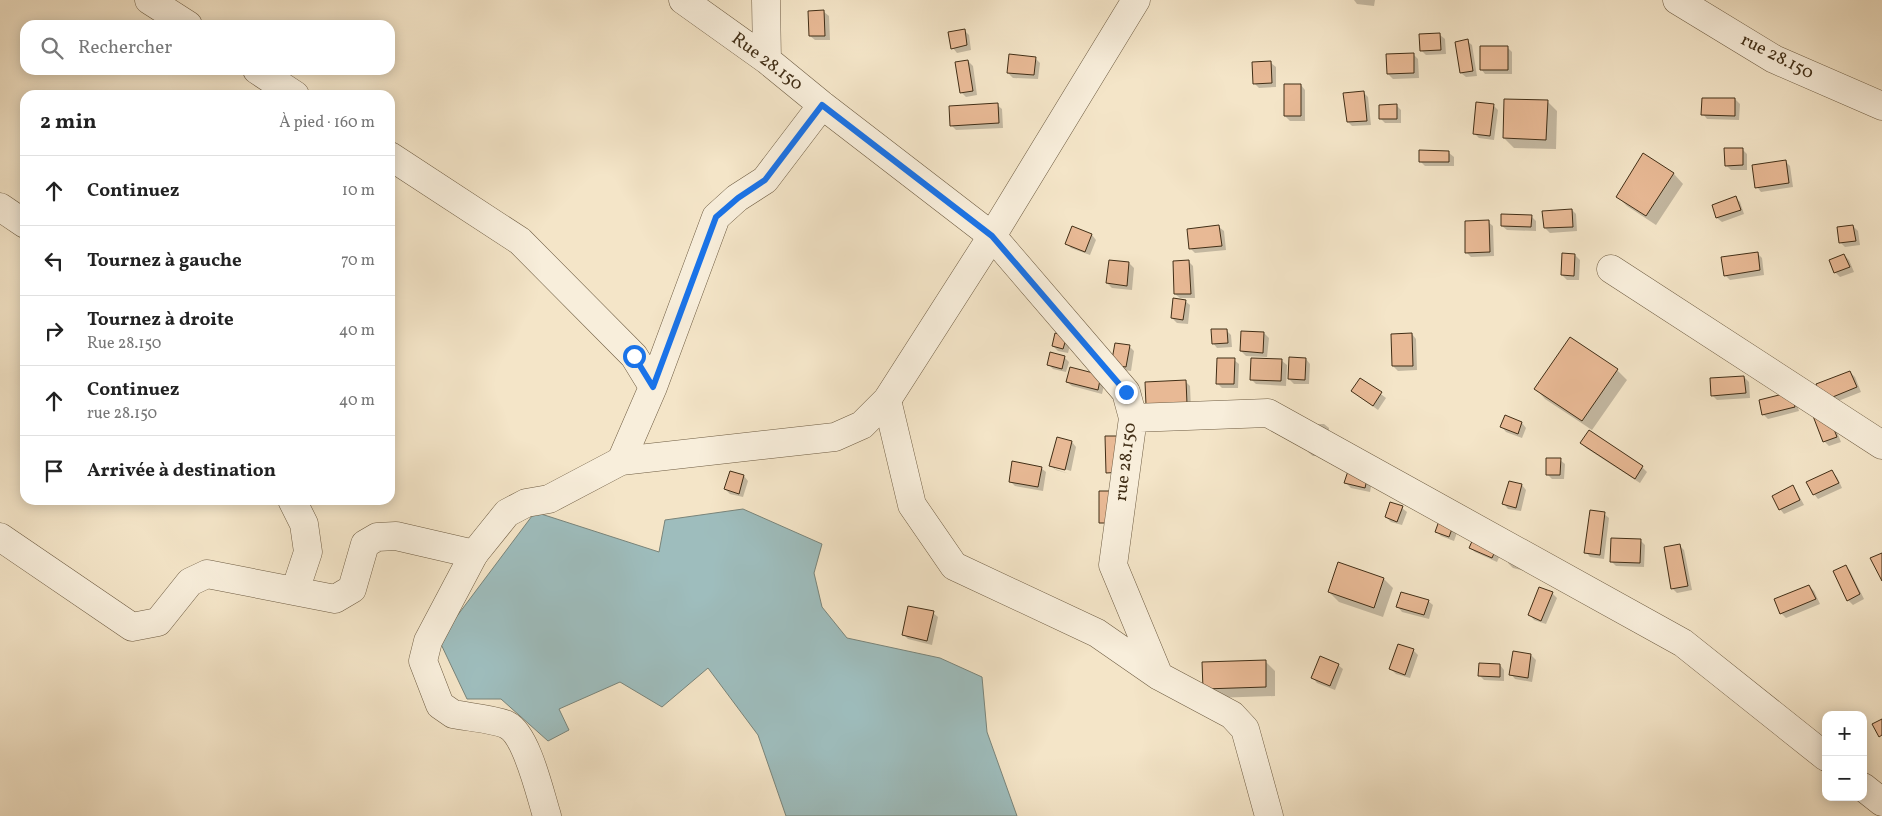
<!DOCTYPE html>
<html lang="fr">
<meta charset="utf-8">
<style>
:root{--surface:#fff;--page:#f2f2f2;--text:#222;--muted:#767676;--line:#e0e0e0}
body{margin:0;font-family:Vollkorn,serif;background:var(--page);color:var(--text)}
.controls{position:absolute;right:15px;bottom:15px;display:grid;overflow:hidden;border-radius:10px;box-shadow:0 2px 12px #0003}
.controls button{width:45px;height:45px;display:grid;place-items:center;padding:0;border:0;border-bottom:1px solid var(--line);background:var(--surface);color:var(--text);font:25px sans-serif}
.stop{position:absolute;width:15px;height:15px;margin:-11px;border:4px solid #1a73e8;border-radius:50%;background:#fff}
.stop.end{background:#1a73e8;border-color:#fff;box-shadow:0 1px 5px #0008}
.list{margin:0;padding:0;list-style:none}
h2{display:flex;justify-content:space-between;align-items:center;height:65px;margin:0;padding:0 20px;font-size:21px}
h2 small{font-size:16px;font-weight:400;color:var(--muted)}
.list li{display:grid;grid-template-columns:32px 1fr auto;gap:15px;align-items:center;box-sizing:border-box;height:70px;padding:0 20px;border-top:1px solid var(--line)}
.list b{display:block;font-size:19px;white-space:nowrap}
.list p{margin:0;font-size:16px;white-space:nowrap;color:var(--muted)}
.list em{font-size:16px;font-style:normal;color:var(--muted)}
.icon{flex:none;width:28px;height:28px;fill:none;stroke:currentColor;stroke-width:2;stroke-linecap:round;stroke-linejoin:round}
.map{position:relative;flex:none;width:1882px;height:816px;overflow:hidden}
.search{position:absolute;background:var(--surface);box-shadow:0 2px 12px #0003;left:20px;top:20px;width:375px;height:55px;display:flex;align-items:center;gap:12px;box-sizing:border-box;padding:0 18px;border-radius:15px;color:var(--muted);font-size:19px}
.panel{position:absolute;background:var(--surface);box-shadow:0 2px 12px #0003;left:20px;top:90px;width:375px;height:415px;border-radius:15px}
.map>svg:first-child{display:block}
.water{fill:#9ebdbd;stroke:#79847a}
.shadow{fill:#0003}
.building{fill:#e8b995;stroke:#412e16}
.lines{fill:none;stroke-linecap:round;stroke-linejoin:round}
.minor-casing{stroke:#6e5c42;stroke-width:29}
.tertiary-casing{stroke:#6e5c42;stroke-width:29}
.minor{stroke:#f8eedb;stroke-width:28}
.tertiary{stroke:#f8eedb;stroke-width:28}
.route{stroke:#1a73e8;stroke-width:6}
.labels{text-anchor:middle;dominant-baseline:central;stroke-width:4;stroke-linejoin:round;paint-order:stroke}
.street-label{font-size:18px;fill:#412e16;stroke:#f8eedb}
</style>
<div class="map">
<svg width="1882" height="816" viewBox="0 0 1882 816">
<rect width="100%" height="100%" fill="#f4e5c8"/>
<filter id="stains"><feTurbulence type="fractalNoise" baseFrequency=".004" numOctaves="4"/><feColorMatrix values="0 0 0 0 .2 0 0 0 0 .09 0 0 0 0 .02 0 0 0 .5 -.17"/></filter>
<radialGradient id="worn" r=".72"><stop offset=".6" stop-color="#630" stop-opacity="0"/><stop offset="1" stop-color="#630" stop-opacity=".3"/></radialGradient>
<!-- water -->
<path class="water" d="M743 509 822 544 814 573 822 607 847 638 940 658 982 677 987 732 1017 816H786L758 735 708 668 662 707 620 682 559 709 569 730 548 741 501 699H467L439 640 535 512 659 552 665 520Z"/>
<!-- shadow -->
<path class="shadow" d="M1354 0H1375L1374 6 1357 4Z
M824 12 829 16 830 40H815L810 36Z
M964 30 969 35 971 50 957 53 953 48Z
M1440 35 1445 39 1446 54 1426 55 1421 50Z
M1467 41 1472 45 1477 76 1466 77 1461 73Z
M1507 47 1512 52V74H1485L1481 69Z
M1413 54 1418 59 1419 78 1393 79 1388 74Z
M1035 58 1040 63 1038 79 1013 78 1008 73Z
M968 61 973 66 977 95 966 97 961 92Z
M1271 63 1276 67V87L1259 88 1254 83Z
M1301 85 1305 90V121H1290L1285 116Z
M1363 92 1368 97 1371 125 1352 126 1348 122Z
M1735 99 1740 104 1739 120 1707 119 1703 114Z
M1547 101 1557 111 1556 149 1514 148 1504 138Z
M997 105 1002 109 1003 128 956 130 952 126Z
M1396 105 1401 110V123H1385L1381 119Z
M1493 105 1498 110 1494 140 1479 138 1474 133Z
M1742 149 1747 154V170H1731L1726 165Z
M1449 153 1454 157V166H1425L1420 161Z
M1644 155 1674 174 1683 184 1656 225 1627 206 1617 196Z
M1785 161 1790 166 1793 187 1761 192 1757 187Z
M1736 198 1740 202 1744 214 1722 222 1717 218Z
M1572 210 1576 214 1577 231 1550 233 1545 228Z
M1531 216 1536 221V231L1507 230 1502 226Z
M1488 222 1493 226 1494 256 1471 257 1466 252Z
M1853 226 1858 231 1860 245 1845 247 1840 242Z
M1219 227 1224 231 1226 250 1195 253 1190 248Z
M1073 228 1092 235 1096 240 1090 255 1071 248 1067 244Z
M1757 253 1762 258 1764 275 1730 280 1725 275Z
M1575 255 1580 260 1579 280H1567L1562 275Z
M1844 255 1849 260 1854 272 1840 277 1835 272Z
M1189 262 1193 266 1195 298H1180L1175 294Z
M1129 263 1134 268 1132 290 1112 288 1107 283Z
M1185 301 1190 305 1188 324 1177 323 1172 318Z
M1226 330 1231 335 1232 347 1217 348 1213 343Z
M1242 332 1264 333 1269 338 1267 357 1246 356 1241 351Z
M1056 334 1071 341 1068 353 1058 351 1053 346Z
M1412 334 1416 339 1417 370 1398 371 1393 366Z
M1129 346 1134 351 1131 371 1117 369Z
M1064 357 1069 362 1066 372 1053 369 1048 364Z
M1252 359 1282 361 1287 365 1286 386 1256 384 1251 379Z
M1306 359 1310 364 1309 384H1294L1289 379Z
M1234 360 1239 364 1238 388H1222L1217 383Z
M1617 370 1627 380 1592 430 1545 399 1536 389Z
M1850 372 1855 377 1861 392 1828 405 1824 400Z
M1744 377 1749 382 1750 398 1717 400 1712 395Z
M1361 379 1386 398 1378 410 1352 391Z
M1105 381 1102 394 1072 386 1067 382Z
M1185 381 1190 386 1191 408 1152 409Z
M1795 398 1799 411 1768 419 1763 414Z
M1506 417 1522 423 1526 428 1522 438 1506 432 1502 427Z
M1831 417 1841 442 1829 446 1824 441Z
M1308 424H1324L1329 428V456H1313L1308 452Z
M1589 432 1642 467 1647 472 1640 483 1586 448 1582 443Z
M1072 442 1076 447 1071 471 1055 466V469L1070 474 1056 470 1051 466Z
M1560 460 1565 464 1564 479H1552L1547 474Z
M1041 468 1046 472 1043 491 1015 486 1010 481Z
M730 472 744 476 748 481 743 497 730 494 725 489Z
M1832 472 1837 477 1842 488 1818 499 1814 494Z
M1372 481 1370 492 1351 488 1346 483Z
M1510 482 1522 485 1526 490 1521 511 1508 509 1504 504Z
M1792 487 1797 492 1804 505 1784 514 1780 509Z
M1402 508 1407 512 1402 525 1391 522 1386 517Z
M1604 514 1609 518 1604 559 1590 557 1586 552Z
M1462 519 1454 541 1441 536 1436 531Z
M1515 538 1525 571 1513 568 1508 563Z
M1640 540 1645 545 1644 567 1616 566 1611 561Z
M1679 545 1684 550 1692 590 1677 593 1672 588Z
M1504 546 1497 562 1475 552 1470 548Z
M1846 567 1850 571 1864 599 1853 605 1848 600Z
M1384 579 1393 588 1383 617 1339 602 1329 592Z
M1809 586 1814 591 1820 604 1786 618 1781 613 1776 600Z
M1552 593 1557 598 1546 624 1534 620 1530 615Z
M1428 601 1433 605 1429 619 1402 612 1398 607Z
M933 613 938 617 932 645 908 639 903 634Z
M1413 650 1418 655 1410 678 1396 674 1391 669Z
M1531 655 1536 660 1532 682 1515 679 1511 674Z
M1265 661 1275 671V696L1214 698 1204 688Z
M1338 665 1343 669 1335 690 1317 683 1313 678Z
M1500 665 1504 670V681L1484 680 1480 676Z"/>
<!-- building -->
<path class="building" d="M824 10 825 36H809L808 11Z
M965 29 967 45 951 49 948 32Z
M1440 33 1441 50 1420 51 1419 34Z
M1468 39 1473 71 1460 73 1455 42Z
M1480 46H1508V70H1480Z
M1414 53V73L1387 74 1386 54Z
M1009 54 1036 57 1034 75 1007 73Z
M968 60 973 91 960 93 955 62Z
M1271 61 1272 83 1253 84 1252 62Z
M1284 84H1301V116H1284Z
M1364 91 1367 121 1347 122 1343 93Z
M1702 98H1735V116L1701 115Z
M1504 99 1548 100 1546 140 1503 138Z
M1476 102 1494 104 1490 136 1473 134Z
M998 103 999 123 950 126 949 106Z
M1397 104V119H1379V105Z
M1724 148H1743V165L1725 166Z
M1419 150 1449 151V162H1419Z
M1643 153 1674 173 1646 216 1616 197Z
M1786 160 1789 183 1755 188 1752 165Z
M1736 196 1741 210 1716 218 1712 205Z
M1572 209 1573 227 1544 228 1542 211Z
M1501 214 1532 215 1531 227 1501 226Z
M1489 220 1490 252 1465 253V221Z
M1219 225 1222 246 1189 249 1187 229Z
M1853 225 1856 241 1839 243 1837 227Z
M1072 226 1092 234 1085 252 1065 244Z
M1758 252 1760 270 1724 276 1721 257Z
M1562 253 1575 254 1574 276 1561 275Z
M1844 254 1850 267 1834 273 1829 260Z
M1109 260 1129 262 1127 286 1106 283Z
M1189 260 1191 294H1174L1173 261Z
M1173 298 1186 300 1183 320 1171 318Z
M1211 329H1227L1228 343 1212 344Z
M1241 331 1264 332 1263 353 1240 351Z
M1055 333 1067 336 1063 349 1052 346Z
M1412 333 1413 366H1392L1391 334Z
M1570 337 1618 369 1582 421 1534 389Z
M1115 343 1130 345 1126 367 1111 365Z
M1050 352 1065 356 1062 369 1047 365Z
M1289 357 1306 358 1305 380 1288 379Z
M1217 358H1235L1234 384H1216Z
M1251 358 1282 359 1281 381 1250 380Z
M1070 367 1101 375 1098 390 1066 382Z
M1850 371 1857 387 1823 401 1816 384Z
M1744 376 1746 393 1711 396 1710 378Z
M1360 378 1382 392 1373 406 1351 391Z
M1186 380 1187 404 1146 405 1145 382Z
M1791 392 1795 407 1762 415 1759 400Z
M1827 411 1837 437 1823 442 1813 416Z
M1505 415 1522 422 1518 434 1500 427Z
M1589 430 1643 466 1635 479 1580 443Z
M1105 436H1123L1124 472 1106 473Z
M1057 437 1072 441 1065 470 1049 466Z
M1546 458H1561L1560 475H1546Z
M1012 461 1042 467 1038 487 1009 482Z
M1832 470 1839 483 1813 495 1806 482Z
M730 471 744 475 739 494 724 489Z
M1348 471 1368 475 1365 488 1344 483Z
M1509 481 1522 484 1516 508 1502 504Z
M1793 485 1800 500 1779 510 1772 496Z
M1099 491H1116V523H1099Z
M1390 502 1403 506 1397 522 1385 517Z
M1444 507 1458 513 1449 537 1435 532Z
M1590 510 1605 512 1600 555 1584 553Z
M1477 530 1500 540 1492 558 1469 548Z
M1611 538 1641 539 1640 563 1610 562Z
M1680 544 1688 586 1671 589 1664 547Z
M1882 553V581L1870 558Z
M1338 562 1384 578 1374 608 1328 592Z
M1846 565 1860 594 1847 601 1833 571Z
M1809 585 1816 599 1780 614 1774 599Z
M1539 587 1553 592 1541 621 1528 615Z
M1401 592 1429 600 1424 615 1396 607Z
M908 606 934 611 927 641 902 635Z
M1398 644 1414 649 1405 675 1389 669Z
M1513 651 1531 654 1528 678 1509 675Z
M1320 656 1339 664 1330 686 1311 678Z
M1266 660V687L1203 689 1202 662Z
M1479 663 1500 664V677L1478 676Z
M1882 719V735L1879 737 1872 724Z"/>
<g class="lines">
<defs>
<path id="minor" d="M149 0 188 25
M683 0 767 60 822 105 992 236 1126 392 1133 418 1113 565 1159 676
M766 0 767 60
M1677 0 1774 59 1882 106
M257 70 295 95
M390 156 520 241 634 356 653 387
M0 207 25 224
M1611 269 1882 445
M887 400 912 505 954 566 1097 633 1159 676 1232 715 1245 729 1269 816
M1133 418 1268 413 1683 643 1826 757
M621 461 653 387 716 217 737 198 765 180 822 105
M292 500 304 524 308 552 295 591
M0 537 132 627 158 622 190 582 207 574 335 599 352 589 365 544 377 537 396 536 474 554
M1863 787 1882 802"/>
<path id="tertiary" d="M547 816C540 794 527 735 507 725 495 719 467 717 453 714L440 705 423 661 428 641 474 554 507 513 526 503 549 499 621 461 835 437 862 425 887 400 992 236 1136 0"/>
</defs>
<!-- minor casing -->
<use href="#minor" class="minor-casing"/>
<!-- tertiary casing -->
<use href="#tertiary" class="tertiary-casing"/>
<!-- minor -->
<use href="#minor" class="minor"/>
<!-- tertiary -->
<use href="#tertiary" class="tertiary"/>
</g>
<g class="lines">
<!-- route -->
<path class="route" d="M634 356 653 387 716 217 738 198 765 180 822 105 992 236 1126 392"/>
</g>
<g class="labels">
<!-- street labels -->
<g class="street-label">
<text transform="translate(1777 57) rotate(27)">rue 28.150</text>
<text transform="translate(767 62) rotate(37)">Rue 28.150</text>
<text transform="translate(1126 462) rotate(-83)">rue 28.150</text>
</g>
</g>
<rect width="100%" height="100%" filter="url(#stains)"/>
<rect width="100%" height="100%" fill="url(#worn)"/>
</svg>
<div class="controls">
<button>+</button>
<button>−</button>
</div>
<div class="stop" style="left:634px;top:356px"></div>
<div class="stop end" style="left:1126px;top:392px"></div>
<div class="search"><svg class="icon" aria-label="search" viewBox="0 0 24 24"><circle cx="10" cy="10" r="6"/><path d="M15 15l6 6"/></svg>Rechercher</div>
<section class="panel">
<h2>2 min<small>À pied · 160 m</small></h2>
<ul class="list">
<li><svg class="icon" aria-label="ahead" viewBox="0 0 24 24"><path d="M12 20V5M6 11l6-6 6 6"/></svg><div><b>Continuez</b></div><em>10 m</em></li>
<li><svg class="icon" aria-label="left" viewBox="0 0 24 24"><path d="M17 20v-9H6M10 6l-5 5 5 5"/></svg><div><b>Tournez à gauche</b></div><em>70 m</em></li>
<li><svg class="icon" aria-label="right" viewBox="0 0 24 24"><path d="M7 20v-9h11M14 6l5 5-5 5"/></svg><div><b>Tournez à droite</b><p>Rue 28.150</p></div><em>40 m</em></li>
<li><svg class="icon" aria-label="ahead" viewBox="0 0 24 24"><path d="M12 20V5M6 11l6-6 6 6"/></svg><div><b>Continuez</b><p>rue 28.150</p></div><em>40 m</em></li>
<li><svg class="icon" aria-label="arrive" viewBox="0 0 24 24"><path d="M6 21V4h12l-3 4 3 4H6"/></svg><div><b>Arrivée à destination</b></div></li>
</ul>
</section>
</div>
